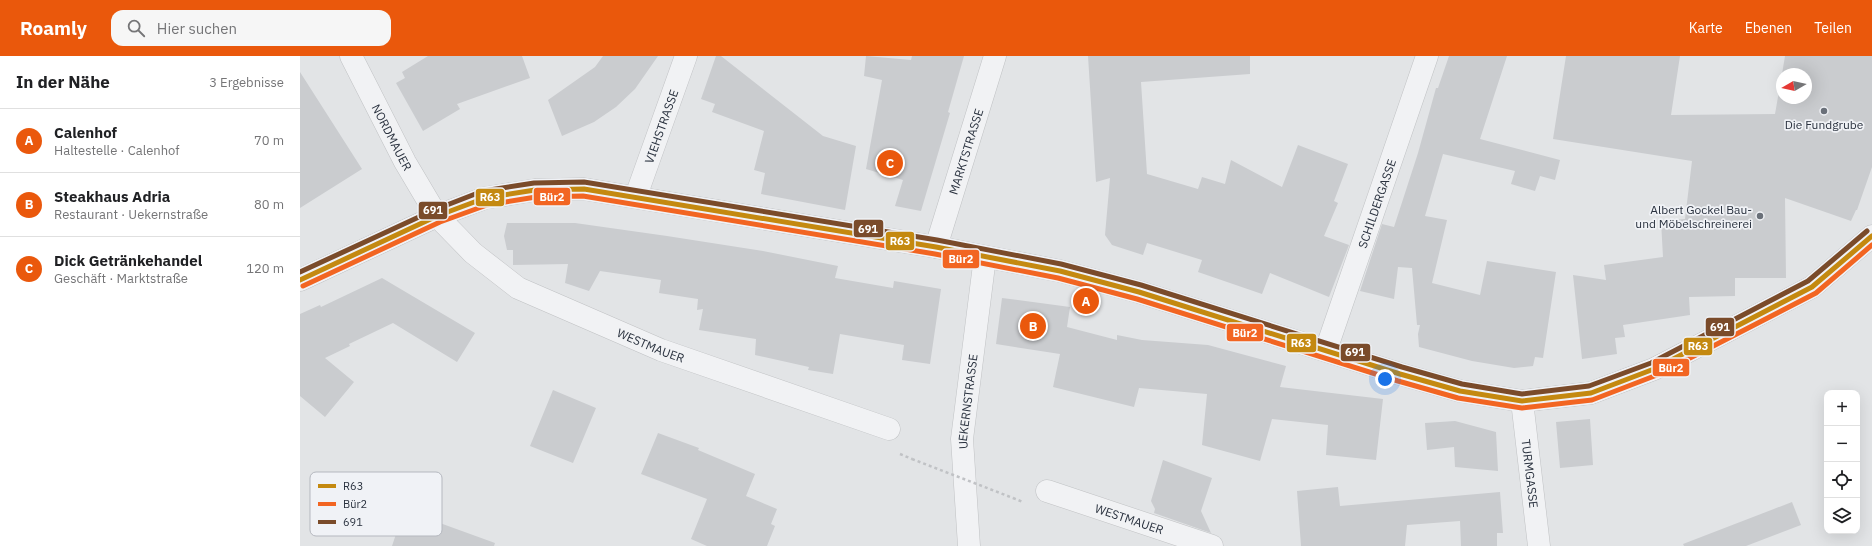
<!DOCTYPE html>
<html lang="de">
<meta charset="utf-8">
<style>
:root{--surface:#fff;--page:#f6f6f6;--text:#202124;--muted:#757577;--line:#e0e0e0;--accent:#ea580c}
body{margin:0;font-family:"IBM Plex Sans",sans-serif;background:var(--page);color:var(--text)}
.controls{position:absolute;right:12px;bottom:12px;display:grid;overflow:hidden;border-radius:8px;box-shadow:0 4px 16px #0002}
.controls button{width:36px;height:36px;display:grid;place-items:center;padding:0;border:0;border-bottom:1px solid var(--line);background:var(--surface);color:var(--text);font:20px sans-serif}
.compass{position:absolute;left:1476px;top:12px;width:36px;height:36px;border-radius:50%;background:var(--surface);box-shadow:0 4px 16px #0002;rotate:261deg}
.you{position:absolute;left:1085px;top:323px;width:14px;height:14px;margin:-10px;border:3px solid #fff;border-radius:50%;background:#1a73e8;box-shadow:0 0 0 6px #1a73e833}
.badge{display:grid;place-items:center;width:26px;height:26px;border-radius:50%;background:var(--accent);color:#fff;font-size:13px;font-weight:700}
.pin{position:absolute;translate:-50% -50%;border:2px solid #fff;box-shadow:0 1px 4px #0006}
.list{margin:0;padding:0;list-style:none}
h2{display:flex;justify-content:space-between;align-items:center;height:52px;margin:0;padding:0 16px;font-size:17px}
h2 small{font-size:13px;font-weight:400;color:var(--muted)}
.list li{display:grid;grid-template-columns:26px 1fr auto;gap:12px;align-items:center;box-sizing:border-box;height:64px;padding:0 16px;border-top:1px solid var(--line)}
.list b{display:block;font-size:15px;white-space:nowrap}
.list p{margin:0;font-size:13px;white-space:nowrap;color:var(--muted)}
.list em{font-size:13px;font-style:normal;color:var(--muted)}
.icon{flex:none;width:22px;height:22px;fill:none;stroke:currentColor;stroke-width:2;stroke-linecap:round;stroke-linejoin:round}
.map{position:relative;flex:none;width:1572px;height:490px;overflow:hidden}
header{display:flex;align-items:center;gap:24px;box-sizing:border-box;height:56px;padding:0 20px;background:var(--accent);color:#fff}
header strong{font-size:19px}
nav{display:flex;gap:22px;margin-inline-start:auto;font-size:14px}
.search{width:280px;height:36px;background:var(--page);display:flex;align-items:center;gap:10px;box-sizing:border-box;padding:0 14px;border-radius:12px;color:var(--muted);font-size:15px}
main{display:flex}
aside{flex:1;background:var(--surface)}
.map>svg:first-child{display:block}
.building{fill:#cacccf}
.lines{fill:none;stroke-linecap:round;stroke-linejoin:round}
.minor-casing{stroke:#c0c2c4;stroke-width:23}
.path{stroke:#c0c2c5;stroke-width:2.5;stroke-dasharray:3 3;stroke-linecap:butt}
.minor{stroke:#f1f2f4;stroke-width:22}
.path-bridge{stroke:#c0c2c5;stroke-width:2.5;stroke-dasharray:3 3;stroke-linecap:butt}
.bus-1-casing{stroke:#f0f2f6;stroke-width:8}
.bus-2-casing{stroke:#f0f2f6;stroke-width:8}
.bus-3-casing{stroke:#f0f2f6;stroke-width:8}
.bus-1{stroke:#c48910;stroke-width:5}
.bus-2{stroke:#f26522;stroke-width:5}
.bus-3{stroke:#7a4b2a;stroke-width:5}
.poi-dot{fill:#6a7079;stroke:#f0f2f6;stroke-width:1.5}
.labels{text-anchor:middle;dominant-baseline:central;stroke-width:3.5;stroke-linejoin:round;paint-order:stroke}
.poi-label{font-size:12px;fill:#2a323f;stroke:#f0f2f6}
.street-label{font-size:12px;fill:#2a323f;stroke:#f0f2f6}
.key{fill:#f0f2f6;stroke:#b5b8bf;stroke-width:1}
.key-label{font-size:11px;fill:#2a323f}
.line-badge{stroke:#f0f2f6;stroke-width:1.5}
.badge-label{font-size:11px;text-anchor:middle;font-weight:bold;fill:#fff}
</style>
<header>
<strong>Roamly</strong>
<div class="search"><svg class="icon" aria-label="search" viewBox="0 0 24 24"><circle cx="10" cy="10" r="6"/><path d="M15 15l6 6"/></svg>Hier suchen</div>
<nav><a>Karte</a><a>Ebenen</a><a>Teilen</a></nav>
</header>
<main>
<aside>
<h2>In der Nähe<small>3 Ergebnisse</small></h2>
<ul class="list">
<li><span class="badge">A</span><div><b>Calenhof</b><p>Haltestelle · Calenhof</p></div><em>70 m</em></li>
<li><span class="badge">B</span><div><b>Steakhaus Adria</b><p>Restaurant · Uekernstraße</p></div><em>80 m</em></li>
<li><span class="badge">C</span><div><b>Dick Getränkehandel</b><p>Geschäft · Marktstraße</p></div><em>120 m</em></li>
</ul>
</aside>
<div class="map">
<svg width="1572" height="490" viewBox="0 0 1572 490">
<rect width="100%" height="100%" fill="#e2e4e6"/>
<!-- building -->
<path class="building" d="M128 0H222L230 22 157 48 160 53 123 75 96 27 105 22 102 16Z
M303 0H358L335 33 316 51 294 66 262 80 248 44 295 11Z
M416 0H421L523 80 556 90 545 154 461 138 465 117 454 114 464 75 412 56 415 48 401 43Z
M566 0 611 4 612 0H664L648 56 650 57 621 155 595 150 603 124 566 113 582 24 564 20Z
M788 0H950V18L841 26 847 118 898 133 902 121 925 128 931 104 982 131 998 89 1048 108 1034 145 1038 147 1024 180 1049 189 1029 241 970 217 962 238 898 216 902 204 847 187 843 199 812 189 805 179 810 122 796 126Z
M1149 0H1207L1180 83 1260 104 1255 124 1240 120 1235 135 1211 128 1215 115 1143 98 1125 160 1147 164 1132 227 1180 239 1187 205 1256 216 1243 302 1235 301 1233 310 1214 312 1172 305 1119 291 1118 278 1120 269H1117L1112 212 1098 211 1094 243 1060 235 1082 168 1094 171 1118 97 1136 32H1138Z
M1266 0H1380L1371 59 1475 58 1482 18V42H1506V18H1482L1485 0H1572V111L1557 154H1556L1551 165 1485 142 1486 222H1435V240L1389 241 1390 259 1323 269 1325 281 1315 282 1317 298 1282 303 1273 219 1306 224 1304 209 1363 201 1361 165 1385 163 1392 105 1253 83Z
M0 16 62 113 0 152Z
M207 167H275L367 180 463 195 538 210 535 222 593 232 594 225 641 233 630 308 602 304 604 289 540 278 533 318 508 314 509 311 455 299 456 283 399 274 403 253 397 254 398 243 359 237 361 224 300 215 289 235 265 227 268 208 213 209V194H207L204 180Z
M82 222 175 277 157 306 93 267 49 288 50 290 25 302 54 326 25 361 0 340V258L20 249 21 251Z
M702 242 770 251 767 271 817 284V279L842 284 908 289 986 310 980 331 1083 343 1076 404 1026 399 1028 369 972 363 960 405 902 389 907 338 839 332 834 351 753 331 760 298 696 288Z
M253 334 296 352 273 407 230 390Z
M1290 363 1293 409 1260 412 1256 366Z
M1155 365 1196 376 1198 415 1155 411 1154 391 1127 394 1125 367Z
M358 377 399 392 398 394 455 418 446 440 477 453 471 468 475 470 467 490H407L391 483 407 443 341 418Z
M863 404 912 422 901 455 911 477 854 457 855 453 851 445Z
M1038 431 1040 450 1200 436 1203 477H1197V490H1161L1160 465 1107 469 1105 490H1001L997 435Z
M1492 446 1501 469 1446 490H1384L1383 488Z
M104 454 195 487 194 490H92Z"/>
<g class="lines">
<defs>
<g id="minor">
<path id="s1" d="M51 0 105 106 137 160 173 197 218 232 361 294 589 373"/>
<path id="s2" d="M336 140 386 0"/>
<path id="s3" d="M636 191 695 0"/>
<path d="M0 224 137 160 185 142 235 134 284 133 636 191 760 215 839 236 1100 318 1160 335 1222 345 1291 337 1354 313 1512 231 1572 180"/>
<path id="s4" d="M1026 294 1127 0"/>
<path id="s5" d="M1222 345 1239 490"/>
<path id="s6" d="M747 435 912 490"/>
<path id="s7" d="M669 490 662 383 685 201"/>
</g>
</defs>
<!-- minor casing -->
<use href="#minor" class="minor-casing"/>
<!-- path -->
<path class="path" d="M600 398 612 403
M713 442 723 446"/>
<!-- minor -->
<use href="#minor" class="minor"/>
<!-- path-bridge -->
<path class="path-bridge" d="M612 403 713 442"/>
<defs>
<path id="bus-1" d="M0 224 137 160 185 142 235 134 284 133 636 191 760 215 839 236 1100 318 1160 335 1222 345 1291 337 1354 313 1512 231 1572 180"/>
<path id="bus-2" d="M3 230 140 166 187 149 236 141 283 140 635 198 758 222 837 243 1098 325 1158 342 1222 352 1292 344 1357 319 1516 237 1572 189"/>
<path id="bus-3" d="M0 216 134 154 183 135 234 127 284 126 637 184 761 208 841 229 1102 311 1162 328 1222 338 1289 330 1351 307 1508 225 1567 175"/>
</defs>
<!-- bus-1 casing -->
<use href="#bus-1" class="bus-1-casing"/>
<!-- bus-2 casing -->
<use href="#bus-2" class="bus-2-casing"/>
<!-- bus-3 casing -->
<use href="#bus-3" class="bus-3-casing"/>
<!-- bus-1 -->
<use href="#bus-1" class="bus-1"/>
<!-- bus-2 -->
<use href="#bus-2" class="bus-2"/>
<!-- bus-3 -->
<use href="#bus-3" class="bus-3"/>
</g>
<!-- markers -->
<g class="poi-dot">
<circle cx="1524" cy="55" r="4"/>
<circle cx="1460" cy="160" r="4"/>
</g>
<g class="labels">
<!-- poi labels -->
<g class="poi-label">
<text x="1524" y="68">Die Fundgrube</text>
<text x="1452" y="153" text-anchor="end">Albert Gockel Bau-<tspan x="1452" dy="14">und Möbelschreinerei</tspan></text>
</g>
<!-- street labels -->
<g class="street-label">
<text stroke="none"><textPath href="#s2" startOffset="74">VIEHSTRASSE</textPath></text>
<text stroke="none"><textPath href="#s1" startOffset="91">NORDMAUER</textPath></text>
<text stroke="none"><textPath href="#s3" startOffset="100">MARKTSTRASSE</textPath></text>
<text stroke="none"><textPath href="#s4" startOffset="155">SCHILDERGASSE</textPath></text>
<text stroke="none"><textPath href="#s1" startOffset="435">WESTMAUER</textPath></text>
<text stroke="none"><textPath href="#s7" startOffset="145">UEKERNSTRASSE</textPath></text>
<text stroke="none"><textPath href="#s5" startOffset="73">TURMGASSE</textPath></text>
<text stroke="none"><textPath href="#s6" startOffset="87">WESTMAUER</textPath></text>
</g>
</g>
<!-- legend -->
<rect x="10" y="416" width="132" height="64" rx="6" class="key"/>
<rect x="18" y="428" width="18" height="4" fill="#c48910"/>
<rect x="18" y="446" width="18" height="4" fill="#f26522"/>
<rect x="18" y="464" width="18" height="4" fill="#7a4b2a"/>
<g class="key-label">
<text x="43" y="434">R63</text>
<text x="43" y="452">Bür2</text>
<text x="43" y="470">691</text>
</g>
<g class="line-badge">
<rect x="233" y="131" width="38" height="19" rx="4" fill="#f26522"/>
<rect x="175" y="132" width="30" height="19" rx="4" fill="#c48910"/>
<rect x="118" y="145" width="30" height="19" rx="4" fill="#7a4b2a"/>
<rect x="553" y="163" width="31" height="19" rx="4" fill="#7a4b2a"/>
<rect x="585" y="175" width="30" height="20" rx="4" fill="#c48910"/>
<rect x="642" y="193" width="38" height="20" rx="4" fill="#f26522"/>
<rect x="1405" y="261" width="30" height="20" rx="4" fill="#7a4b2a"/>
<rect x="926" y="267" width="38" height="19" rx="4" fill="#f26522"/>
<rect x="986" y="277" width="31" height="20" rx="4" fill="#c48910"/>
<rect x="1383" y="281" width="30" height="19" rx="4" fill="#c48910"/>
<rect x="1040" y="287" width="31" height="19" rx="4" fill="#7a4b2a"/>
<rect x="1352" y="302" width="38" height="19" rx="4" fill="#f26522"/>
</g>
<g class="badge-label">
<text x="252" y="145">Bür2</text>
<text x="190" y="145">R63</text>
<text x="133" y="158">691</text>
<text x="568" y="177">691</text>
<text x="600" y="189">R63</text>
<text x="661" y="207">Bür2</text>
<text x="1420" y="275">691</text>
<text x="945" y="281">Bür2</text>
<text x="1001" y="291">R63</text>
<text x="1398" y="294">R63</text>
<text x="1055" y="300">691</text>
<text x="1371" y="316">Bür2</text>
</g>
</svg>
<div class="controls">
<button>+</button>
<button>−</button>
<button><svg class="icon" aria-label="locate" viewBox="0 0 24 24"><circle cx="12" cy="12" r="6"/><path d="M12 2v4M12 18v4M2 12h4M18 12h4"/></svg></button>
<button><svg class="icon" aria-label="layers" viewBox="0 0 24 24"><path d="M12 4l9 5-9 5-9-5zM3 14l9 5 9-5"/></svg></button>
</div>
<svg class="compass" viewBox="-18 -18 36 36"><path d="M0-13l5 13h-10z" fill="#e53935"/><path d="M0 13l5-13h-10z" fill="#757577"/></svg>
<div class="you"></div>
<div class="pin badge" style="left:786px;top:245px">A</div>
<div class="pin badge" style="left:733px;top:270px">B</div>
<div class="pin badge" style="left:590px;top:107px">C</div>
</div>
</main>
